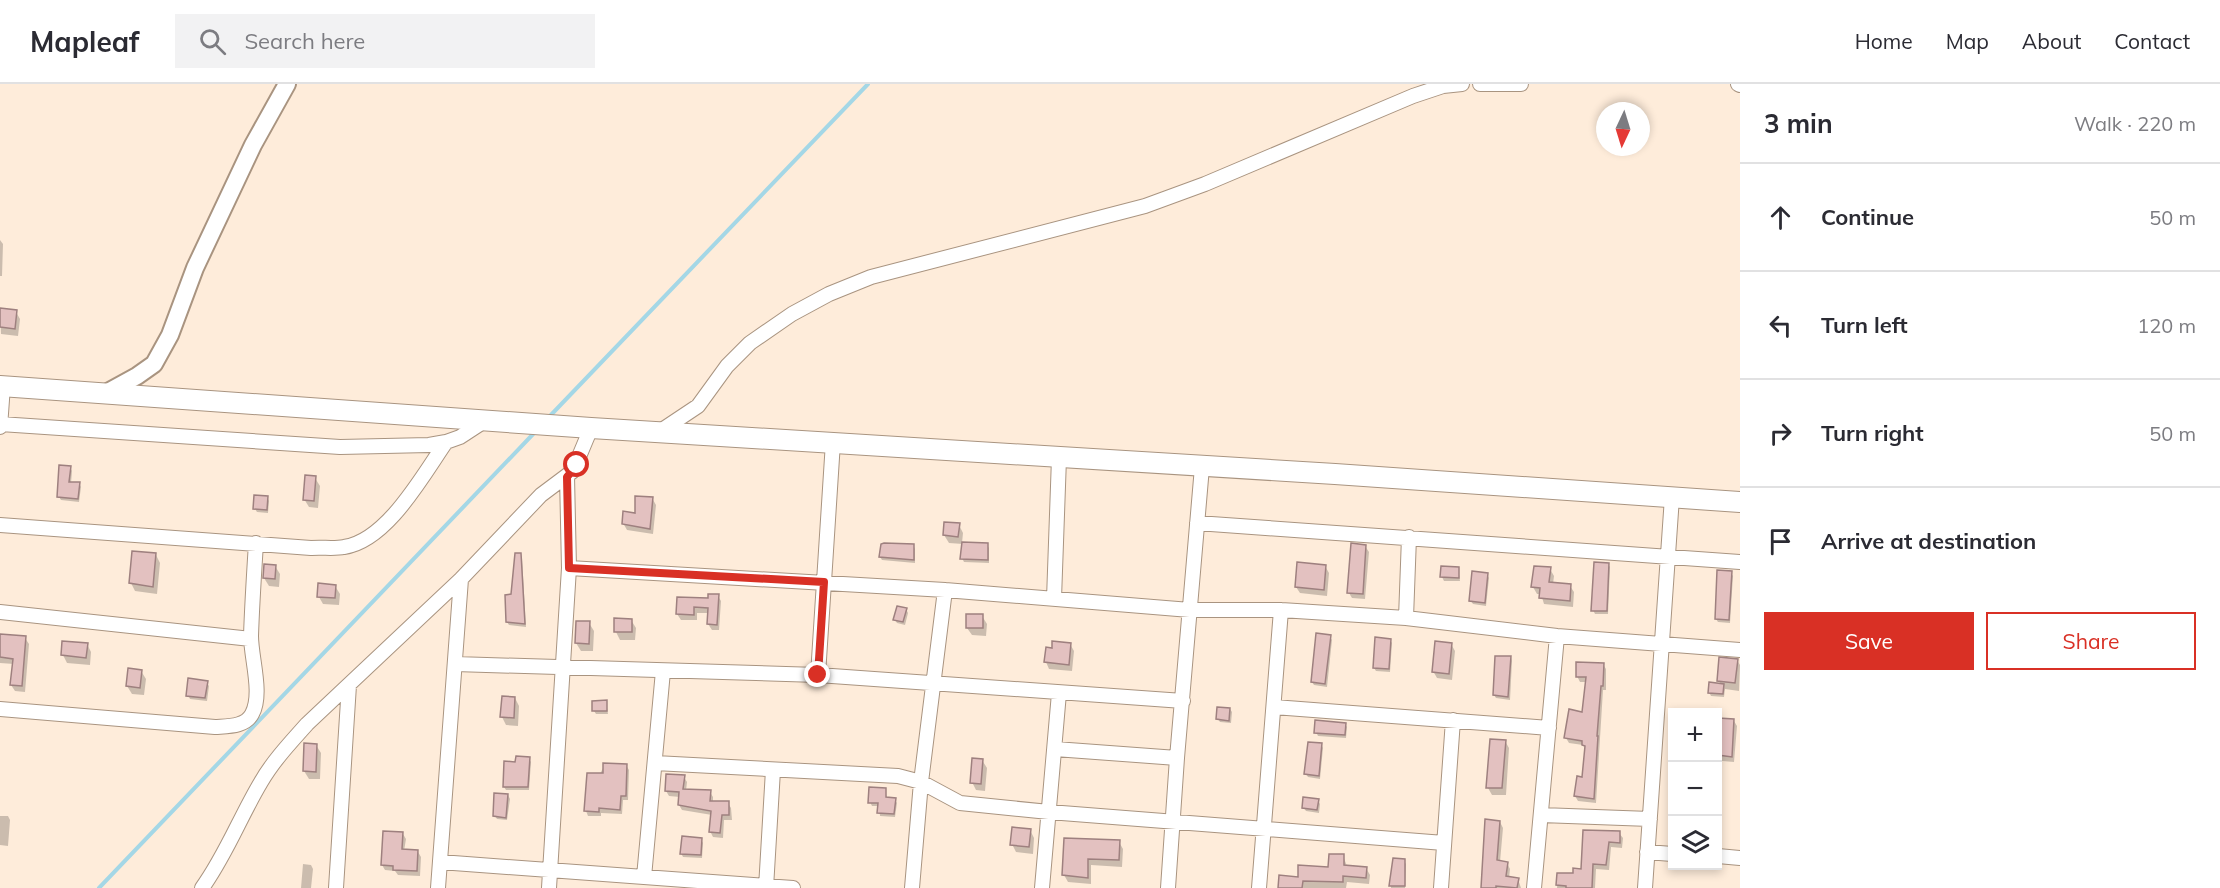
<!DOCTYPE html>
<meta charset="utf-8">
<style>
:root{--surface:#fff;--page:#f2f2f3;--text:#2b2b33;--muted:#7c7c81;--line:#e1e1e2;--accent:#d93025}
body{margin:0;font-family:Mulish,sans-serif;background:var(--page);color:var(--text)}
.controls{position:absolute;right:18px;bottom:18px;display:grid;overflow:hidden;border-radius:0px;box-shadow:0 3px 9px #0003}
.controls button{width:54px;height:54px;display:grid;place-items:center;padding:0;border:0;border-bottom:2px solid var(--line);background:var(--surface);color:var(--text);font:30px sans-serif}
.compass{position:absolute;left:1596px;top:18px;width:54px;height:54px;border-radius:50%;background:var(--surface);box-shadow:0 3px 9px #0003;rotate:184deg}
.stop{position:absolute;width:18px;height:18px;margin:-14px;border:4px solid #d93025;border-radius:50%;background:#fff}
.stop.end{background:#d93025;border-color:#fff;box-shadow:0 2px 6px #0008}
.list{margin:0;padding:0;list-style:none}
h2{display:flex;justify-content:space-between;align-items:center;height:78px;margin:0;padding:0 24px;font-size:26px}
h2 small{font-size:20px;font-weight:400;color:var(--muted)}
.list li{display:grid;grid-template-columns:39px 1fr auto;gap:18px;align-items:center;box-sizing:border-box;height:108px;padding:0 24px;border-top:2px solid var(--line)}
.list b{display:block;font-size:22px;white-space:nowrap}
.list em{font-size:20px;font-style:normal;color:var(--muted)}
.actions{display:flex;gap:12px;padding:18px 24px}
.actions a{flex:1;padding:14px 0;border:2px solid var(--accent);border-radius:0px;text-align:center;font-size:21px;color:var(--accent)}
.actions .main{background:var(--accent);color:#fff}
.icon{flex:none;width:33px;height:33px;fill:none;stroke:currentColor;stroke-width:2;stroke-linecap:round;stroke-linejoin:round}
.map{position:relative;flex:none;width:1740px;height:804px;overflow:hidden}
header{display:flex;align-items:center;gap:36px;box-sizing:border-box;height:84px;padding:0 30px;background:var(--surface);border-bottom:2px solid var(--line)}
header strong{font-size:28px}
nav{display:flex;gap:33px;margin-inline-start:auto;font-size:21px}
.search{width:420px;height:54px;background:var(--page);display:flex;align-items:center;gap:15px;box-sizing:border-box;padding:0 21px;border-radius:0px;color:var(--muted);font-size:22px}
main{display:flex}
aside{flex:1;background:var(--surface)}
.map>svg:first-child{display:block}
.shadow{fill:#0003}
.lines{fill:none;stroke-linecap:round;stroke-linejoin:round}
.stream{stroke:#a4d7e6;stroke-width:4}
.building{fill:#e3c1c0;stroke:#9e807f;stroke-width:1.5}
.minor-casing{stroke:#a99480;stroke-width:16}
.tertiary-casing{stroke:#a99480;stroke-width:20}
.secondary-casing{stroke:#a99480;stroke-width:22}
.minor{stroke:#fff;stroke-width:14}
.tertiary{stroke:#fff;stroke-width:16}
.secondary{stroke:#fff;stroke-width:20}
.route{stroke:#d93025;stroke-width:8}
</style>
<header>
<strong>Mapleaf</strong>
<div class="search"><svg class="icon" aria-label="search" viewBox="0 0 24 24"><circle cx="10" cy="10" r="6"/><path d="M15 15l6 6"/></svg>Search here</div>
<nav><a>Home</a><a>Map</a><a>About</a><a>Contact</a></nav>
</header>
<main>
<div class="map">
<svg width="1740" height="804" viewBox="0 0 1740 804">
<rect width="100%" height="100%" fill="#feecda"/>
<!-- shadow -->
<path class="shadow" d="M0 156 3 160 2 192H0Z
M0 226 16 228 20 235 18 252 1 250Z
M70 383 72 387 71 399H79L81 403 79 418 61 416 59 413Z
M315 394 320 402 318 424 309 423 304 415Z
M267 413 269 417 268 429 257 428 255 425Z
M652 414 656 421 653 450 627 446 623 439 636 430Z
M959 441 963 449 962 459 987 461 989 464V479L964 478 962 474 963 460 949 459 944 451Z
M913 461 915 465V479L882 476 880 473Z
M1365 462 1369 468 1365 515 1352 514 1349 509Z
M156 471 160 479 157 510 135 507 131 499Z
M520 471 522 474 526 543 509 541 507 538Z
M1608 480 1610 483 1608 530H1595L1593 526Z
M275 482 280 490 279 503 269 502 264 494Z
M1325 482 1329 489 1327 512 1300 509 1296 503Z
M1442 484H1458L1460 497H1444L1442 493Z
M1550 485 1554 492 1553 500 1570 502 1574 508 1573 523 1544 520 1541 510H1537L1533 503Z
M1731 489 1733 492 1730 539 1718 538 1716 535Z
M1487 490 1489 494 1486 522 1473 520 1471 517Z
M335 502 340 510 339 521 323 520 319 513Z
M718 512 721 517 719 546H712L708 540 709 529H697V536H681L677 530Z
M906 525 908 529 905 541 897 539 895 536Z
M982 532 987 540 986 552 972 551 967 544Z
M631 536 636 544 635 556H620L616 548Z
M589 539 594 547 593 567H581L576 559Z
M0 551 25 554 29 560 25 608 15 607 11 601 14 580 0 579Z
M1330 553 1332 556 1327 603 1314 601 1312 598Z
M1390 556 1392 559 1390 588 1376 587 1374 584Z
M87 560 91 568 90 581 67 579 63 571Z
M1070 560 1074 567 1072 587 1049 585 1046 578Z
M1451 560 1455 567 1452 596 1437 594 1433 587Z
M1511 573 1512 577 1510 616 1496 614 1494 611Z
M1737 576 1740 581 1739 607 1725 605 1724 613 1711 612 1709 608 1721 601 1719 597Z
M1603 580 1606 585V606H1603L1596 719 1578 717 1575 712 1584 694 1587 666 1583 661 1569 659 1566 654 1584 629 1587 598H1580L1577 592Z
M141 587 146 595 144 611 132 610 127 602Z
M207 599 209 602 207 617 190 615 188 611Z
M515 614 519 622 518 642 506 641 502 633Z
M606 618 608 630H596L594 627Z
M1230 625 1232 628 1231 639 1220 638 1218 635Z
M1718 636 1734 637 1737 642 1734 678 1722 677 1718 729Z
M1345 640 1347 643 1346 654 1318 652 1316 648Z
M1505 657 1509 664 1506 711H1492L1488 704Z
M1321 660 1323 664 1320 695 1308 693 1306 690Z
M316 661 321 669 320 695H309L304 687Z
M529 675 531 678 529 706H506L504 703 517 679Z
M982 676 987 684 985 707 976 706 972 698Z
M605 680 626 681 629 686 628 716H623L622 730 601 729V732H588L586 727 588 690H600Z
M684 693 687 698 686 707 710 708 713 713V719H728L731 724 732 736H724L723 754 713 753 710 747 712 731 682 726 679 721 680 713 669 712 666 707Z
M885 706 887 715 895 716 897 719 895 733 880 732 879 722H872L870 718Z
M508 711 510 715 507 736 497 735 495 732Z
M1318 716 1320 720 1319 729 1306 727 1304 724Z
M0 732H8L10 736 8 762 0 761Z
M1500 738 1503 744 1500 778 1507 779 1510 785 1509 794 1518 795 1521 804H1482Z
M1030 746 1034 754 1033 770 1016 768 1012 760Z
M1584 748 1619 749 1623 754 1622 764 1611 763 1609 786 1596 785 1595 804H1557L1558 790 1574 791 1582 786Z
M403 750 406 755 404 767 418 768 421 773 420 792 398 791 395 787 385 786 382 781Z
M701 755 703 759 702 774 683 773 681 769Z
M1065 756 1119 758 1123 765 1122 783 1091 781V800L1068 798 1064 791Z
M1343 772 1347 782 1366 784 1370 791 1369 800 1347 798 1346 804H1279L1330 784Z
M1404 777 1406 780 1405 804H1391V791Z
M303 780 311 781 313 785 311 804H301Z"/>
<g class="lines">
<!-- stream -->
<path class="stream" d="M549 333 868 0
M99 804 536 347"/>
</g>
<!-- building -->
<path class="building" d="M0 224 17 226 15 245 0 243Z
M59 381 71 382 69 398H80L78 415 57 413Z
M305 391 316 392 314 417 303 416Z
M254 411 268 412 267 426 253 425Z
M635 412 653 413 650 445 622 440 623 427 635 429Z
M944 438 960 439 958 453 943 451Z
M962 458 988 459V476L960 475Z
M884 459 914 460V476L879 473 881 460Z
M1351 459 1366 461 1363 510 1347 509Z
M132 467 156 469 153 503 129 499Z
M515 469H521L525 540 506 538 505 511 511 510Z
M1297 478 1326 481 1324 506 1295 503Z
M1594 478 1609 479 1607 527H1591Z
M264 480 276 481 275 495 263 494Z
M1441 482 1459 483V494L1440 493Z
M1534 482 1551 483 1549 498 1571 500 1570 517 1539 514 1540 504 1531 503Z
M1717 486 1732 487 1729 536 1715 535Z
M1472 487 1488 489 1485 519 1469 517Z
M318 499 336 501 335 514 317 513Z
M708 510H719L717 541 707 540 708 524 694 523V531L676 530 677 513 708 514Z
M897 522 907 524 903 538 893 536Z
M966 530H983V544H966Z
M614 534 632 535V548H614Z
M576 537H590L589 560 575 559Z
M1316 549 1331 551 1325 600 1311 598Z
M0 550 26 552 22 602 10 601 13 575 0 573Z
M1375 553 1391 555 1389 585 1373 584Z
M62 557 88 559 86 574 61 571Z
M1052 557 1071 559 1069 581 1044 578 1046 563 1052 564Z
M1435 557 1452 559 1449 590 1432 588Z
M1495 572H1511L1508 613 1493 611Z
M1719 573 1738 575 1735 599 1717 597Z
M1576 578 1604 579 1603 602H1601L1597 652H1598L1594 715 1574 712 1577 692 1582 693 1585 662 1582 661V657L1564 654 1569 625 1582 628 1586 593H1576Z
M128 584 142 586 140 604 126 602Z
M188 594 208 597 205 614 186 612Z
M1709 598 1724 600 1723 610 1708 609Z
M502 612 515 613 514 634 500 633Z
M607 616V627H592V617Z
M1217 623 1230 624 1229 637 1216 635Z
M1718 634 1734 635 1732 673 1718 671Z
M1315 636 1346 639 1345 651 1314 649Z
M1490 655 1506 656 1502 704H1486Z
M1308 658 1322 659 1319 692 1304 690Z
M304 659 317 660 316 688 303 687Z
M516 672 530 673 528 703H503L504 677 515 678Z
M972 674 983 675 981 700 970 699Z
M603 679 627 680 626 712H621L620 726 599 724V728L584 727 587 689H603Z
M666 690 685 691 683 705 711 706 710 717H729V731H722L720 749 709 748 711 727 678 721 679 708 665 707Z
M869 703 886 704V713L896 714 894 730 877 729 878 719H868Z
M494 709 508 710 506 734 493 732Z
M1303 713 1319 715 1317 726 1302 724Z
M1485 735 1500 737 1497 776 1508 778 1506 792 1519 794 1517 804 1496 802V804H1481Z
M1012 743 1031 745 1029 763 1010 761Z
M1583 746 1620 747V759L1609 758 1606 781 1593 780 1592 804H1566V802L1556 801 1557 789H1573V784L1581 785Z
M383 747 403 748 402 765 418 766 417 787 393 786V782L381 781Z
M682 752 702 754 701 771 680 770Z
M1064 754 1120 756 1119 776 1088 775V794L1062 791Z
M1329 770H1344V781L1367 783 1366 794 1343 792V798L1303 797 1302 804H1278L1279 791 1298 793V781L1328 783Z
M1393 774 1405 775V802H1389Z"/>
<g class="lines">
<defs>
<path id="minor" d="M1480 0H1521
M1738 0 1740 1
M0 340 340 363 429 361 446 358 460 353 486 336
M0 343 3 302
M659 348 698 322 727 282 750 259 792 230 829 210 871 193 1145 122 1205 100 1413 12 1443 2 1462 0
M1197 439 1740 478
M0 441 311 464C322 463 334 465 344 463 387 457 423 391 446 358
M569 484 945 506 1190 526H1281L1406 534 1557 552 1740 566
M1054 515 1059 374
M0 528 251 555
M1406 534 1409 453
M455 580 818 591 1183 617
M818 591 833 358
M1274 623 1549 644
M0 625 215 643C228 642 245 643 252 630 263 610 251 574 251 552 252 521 254 490 256 459
M1055 665 1177 674
M655 679 898 692 921 698 960 719 1049 728 1444 759
M1541 731 1650 735
M1647 768 1672 770
M1718 772 1740 774
M440 778 793 804
M644 793 663 587
M202 804C226 771 240 733 261 698 273 677 291 658 307 640L461 495 541 411 573 387 591 344
M336 804 349 601
M438 804 461 495
M549 804 569 484 567 392
M766 804 773 686
M912 804 921 698 945 506
M1042 804 1059 609
M1168 804 1177 674 1202 383
M1259 804 1281 526
M1441 804 1453 636
M1534 804 1557 552
M1645 804 1672 413"/>
<path id="tertiary" d="M106 309 137 292 154 280 170 251 195 184 253 61 287 0"/>
<path id="secondary" d="M0 302 591 344 1335 390 1740 418"/>
</defs>
<!-- minor casing -->
<use href="#minor" class="minor-casing"/>
<!-- tertiary casing -->
<use href="#tertiary" class="tertiary-casing"/>
<!-- secondary casing -->
<use href="#secondary" class="secondary-casing"/>
<!-- minor -->
<use href="#minor" class="minor"/>
<!-- tertiary -->
<use href="#tertiary" class="tertiary"/>
<!-- secondary -->
<use href="#secondary" class="secondary"/>
</g>
<g class="lines">
<!-- route -->
<path class="route" d="M577 381 567 393 569 484 824 498 818 591"/>
</g>
</svg>
<div class="controls">
<button>+</button>
<button>−</button>
<button><svg class="icon" aria-label="layers" viewBox="0 0 24 24"><path d="M12 4l9 5-9 5-9-5zM3 14l9 5 9-5"/></svg></button>
</div>
<svg class="compass" viewBox="-18 -18 36 36"><path d="M0-13l5 13h-10z" fill="#e53935"/><path d="M0 13l5-13h-10z" fill="#7c7c81"/></svg>
<div class="stop" style="left:577px;top:381px"></div>
<div class="stop end" style="left:818px;top:591px"></div>
</div>
<aside>
<h2>3 min<small>Walk · 220 m</small></h2>
<ul class="list">
<li><svg class="icon" aria-label="ahead" viewBox="0 0 24 24"><path d="M12 20V5M6 11l6-6 6 6"/></svg><div><b>Continue</b></div><em>50 m</em></li>
<li><svg class="icon" aria-label="left" viewBox="0 0 24 24"><path d="M17 20v-9H6M10 6l-5 5 5 5"/></svg><div><b>Turn left</b></div><em>120 m</em></li>
<li><svg class="icon" aria-label="right" viewBox="0 0 24 24"><path d="M7 20v-9h11M14 6l5 5-5 5"/></svg><div><b>Turn right</b></div><em>50 m</em></li>
<li><svg class="icon" aria-label="arrive" viewBox="0 0 24 24"><path d="M6 21V4h12l-3 4 3 4H6"/></svg><div><b>Arrive at destination</b></div></li>
</ul>
<div class="actions"><a class="main">Save</a><a>Share</a></div>
</aside>
</main>
